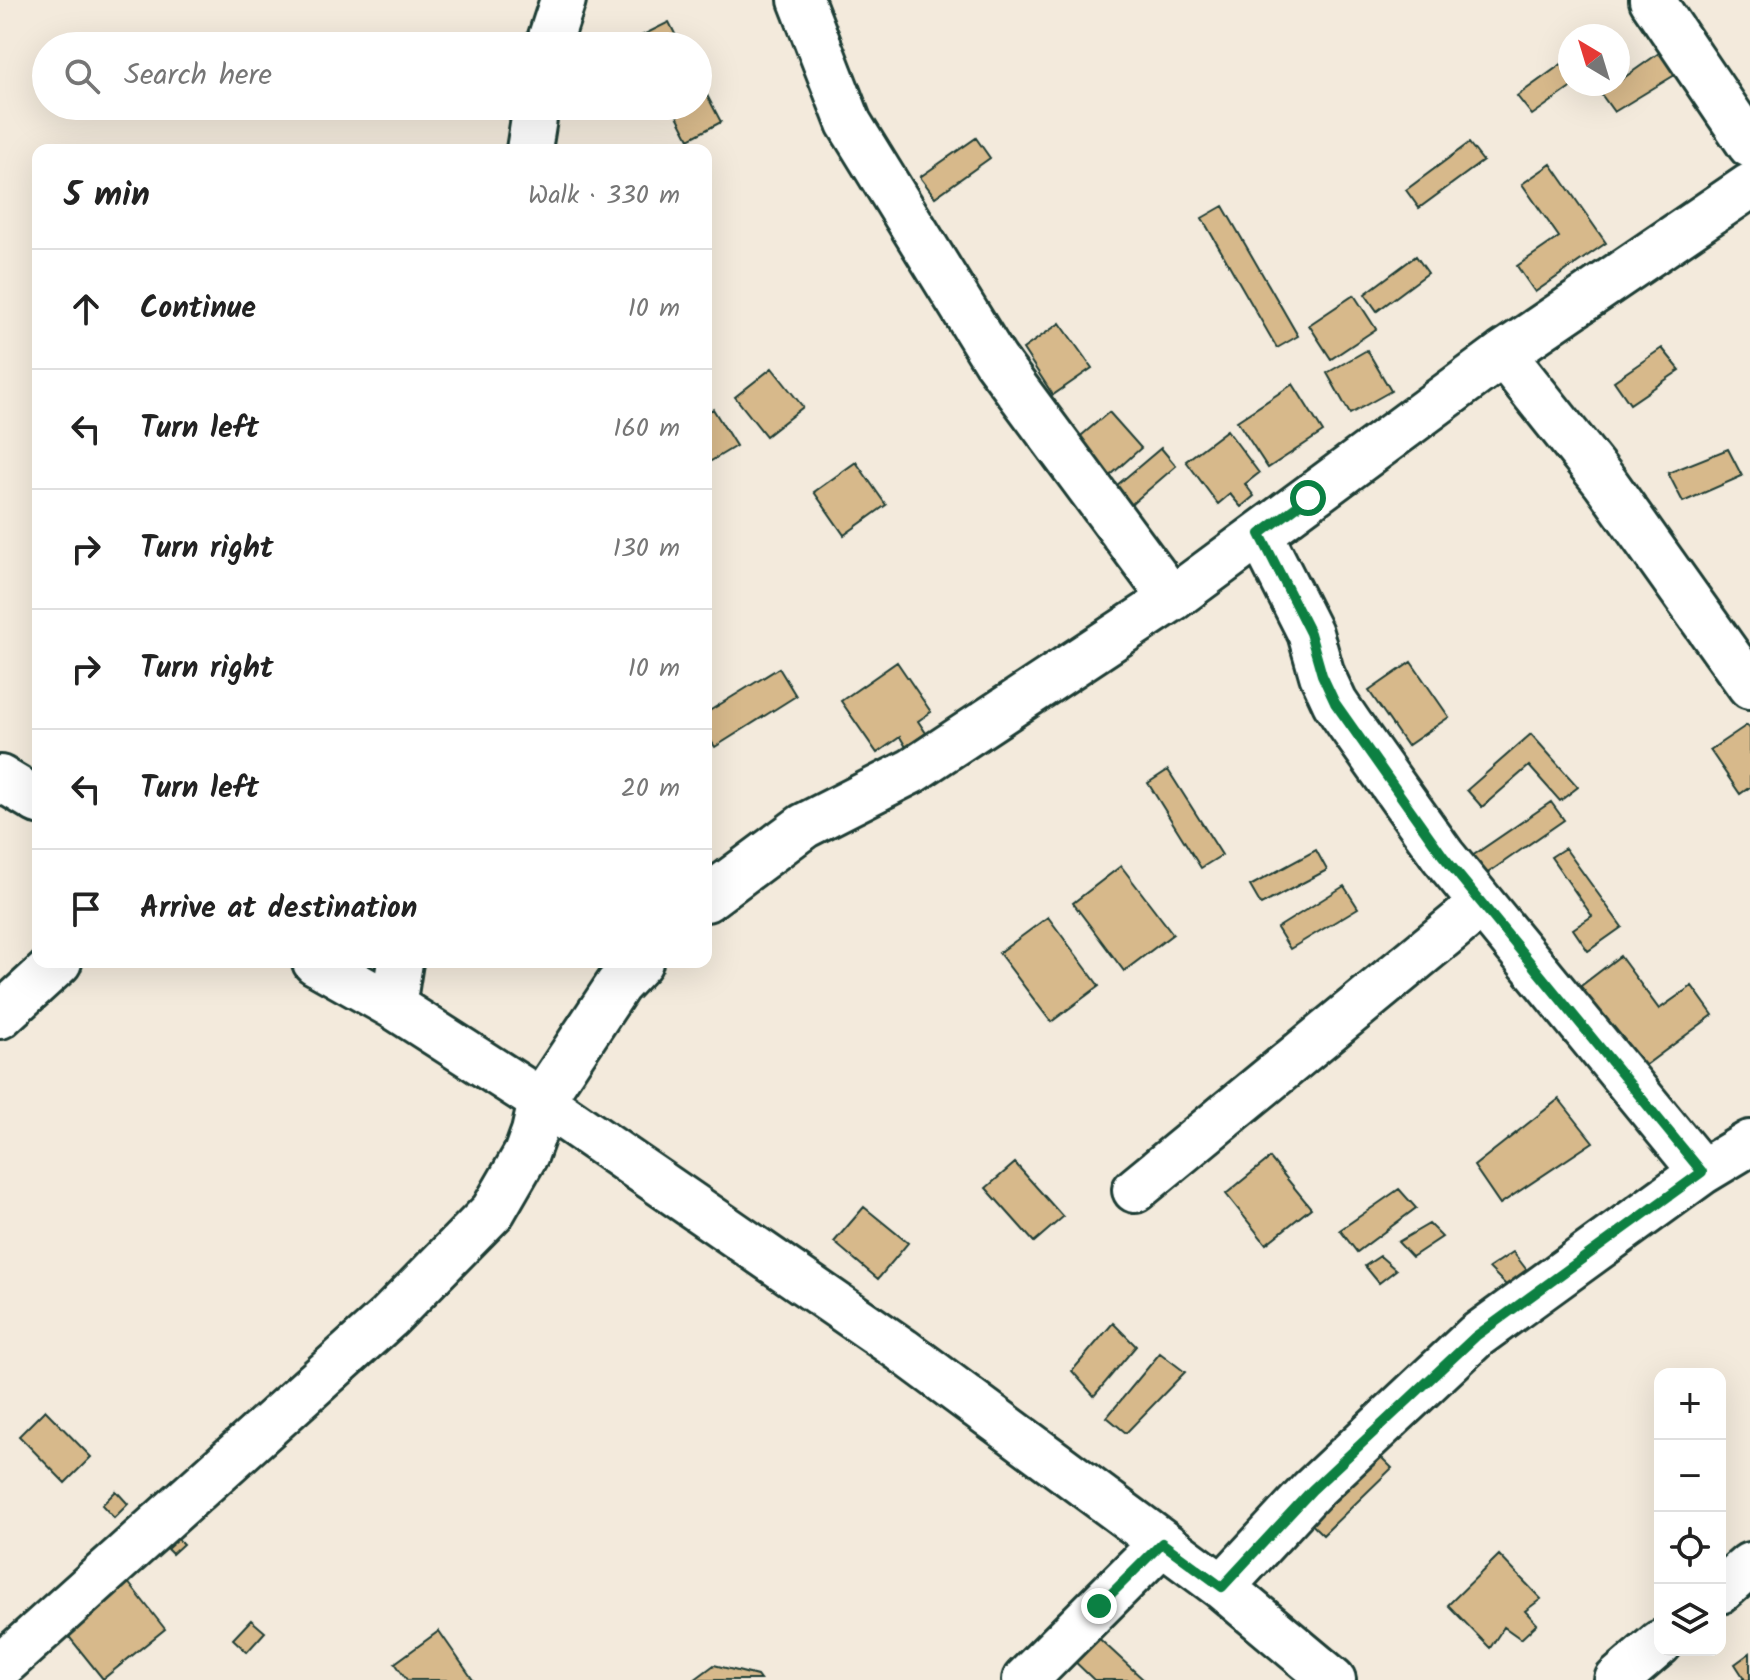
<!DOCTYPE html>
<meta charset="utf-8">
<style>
:root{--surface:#fff;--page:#f6f6f6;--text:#222;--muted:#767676;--line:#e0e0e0}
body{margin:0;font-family:Kalam,sans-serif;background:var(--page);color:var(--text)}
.controls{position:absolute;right:24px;bottom:24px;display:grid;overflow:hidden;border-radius:16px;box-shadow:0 8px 32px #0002}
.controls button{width:72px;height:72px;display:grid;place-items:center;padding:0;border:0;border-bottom:2px solid var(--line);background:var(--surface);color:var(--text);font:40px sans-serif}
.compass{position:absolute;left:1558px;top:24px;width:72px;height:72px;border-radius:50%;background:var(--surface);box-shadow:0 8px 32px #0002;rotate:322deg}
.stop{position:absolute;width:24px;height:24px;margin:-18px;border:6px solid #0b8043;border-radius:50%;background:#fff}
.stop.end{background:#0b8043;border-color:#fff;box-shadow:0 2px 8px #0008}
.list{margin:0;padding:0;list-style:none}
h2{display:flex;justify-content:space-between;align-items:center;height:104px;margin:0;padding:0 32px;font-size:34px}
h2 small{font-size:26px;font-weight:400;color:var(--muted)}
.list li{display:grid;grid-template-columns:52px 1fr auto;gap:24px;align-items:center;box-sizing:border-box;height:120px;padding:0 32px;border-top:2px solid var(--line)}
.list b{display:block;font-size:30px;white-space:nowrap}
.list em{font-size:26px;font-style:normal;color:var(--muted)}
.icon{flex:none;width:44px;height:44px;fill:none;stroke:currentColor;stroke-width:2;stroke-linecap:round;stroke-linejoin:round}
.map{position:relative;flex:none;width:1750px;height:1680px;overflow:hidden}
.search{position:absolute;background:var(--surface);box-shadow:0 8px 32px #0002;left:32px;top:32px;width:680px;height:88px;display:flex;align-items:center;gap:20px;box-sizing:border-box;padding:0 28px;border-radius:44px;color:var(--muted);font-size:30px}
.panel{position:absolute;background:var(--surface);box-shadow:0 8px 32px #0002;left:32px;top:144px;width:680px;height:824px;border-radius:16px}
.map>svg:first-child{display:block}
.building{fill:#d7b98b;stroke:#1f3d34;stroke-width:2}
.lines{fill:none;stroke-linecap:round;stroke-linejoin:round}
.minor-casing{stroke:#1f3d34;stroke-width:50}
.minor{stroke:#fff;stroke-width:44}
.route{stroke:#0b8043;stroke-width:10}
</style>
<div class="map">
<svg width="1750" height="1680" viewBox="0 0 1750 1680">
<rect width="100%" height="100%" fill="#f3eadc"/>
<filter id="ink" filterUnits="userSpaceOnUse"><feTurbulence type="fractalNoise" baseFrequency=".0125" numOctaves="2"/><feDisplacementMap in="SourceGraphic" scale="16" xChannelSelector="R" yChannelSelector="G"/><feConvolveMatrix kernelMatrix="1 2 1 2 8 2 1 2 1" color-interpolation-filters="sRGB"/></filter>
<g filter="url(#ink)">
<!-- building -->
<path class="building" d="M669 22 681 46H641L637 38Z
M1666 48 1683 70 1614 112 1601 94Z
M1570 58V84H1576L1532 115 1517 96Z
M698 78 721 122 689 139 672 106H698Z
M976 138 990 158 935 197 920 177Z
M1469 143 1483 161 1419 208 1406 190Z
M1551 164 1606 243 1535 292 1517 266 1559 237 1522 184Z
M1223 206 1298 336 1277 348 1202 218Z
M1416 256 1428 273 1377 311 1365 294Z
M1354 295 1376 329 1331 359 1309 325Z
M1060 323 1092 368 1053 395 1023 349Z
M1662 348 1680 370 1630 404 1614 381Z
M1367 350 1391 391 1350 414 1327 373Z
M772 368 803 407 766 436 735 397Z
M1293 384 1323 432 1268 468 1237 421Z
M713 409 736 446 706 464V413Z
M1109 412 1141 448 1102 483 1069 446Z
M1227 430 1259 473 1245 484 1254 496 1241 507 1230 494 1218 504 1186 461Z
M1161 448 1176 466 1126 509 1110 491Z
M1728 449 1742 476 1683 502 1668 473Z
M856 462 886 505 844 535 814 492Z
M897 662 931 712 918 721 926 733 906 747 900 737 877 753 841 701Z
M1411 662 1449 717 1407 746 1369 691Z
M779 668 796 696 715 747 706 733V713Z
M1747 725 1750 729V787L1740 794 1710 750Z
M1531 734 1578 787 1560 801 1529 766 1482 807 1467 790Z
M1168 770 1222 855 1201 868 1148 783Z
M1551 802 1564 820 1469 886 1456 867Z
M1565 848 1622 927 1588 951 1573 929 1592 916 1551 857Z
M1316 850 1327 870 1261 905 1250 886Z
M1121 866 1173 934 1124 971 1073 903Z
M1344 886 1358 908 1290 949 1277 928Z
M1048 917 1099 986 1051 1022 999 953Z
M1620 956 1659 1009 1692 986 1713 1015 1639 1070 1577 989Z
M1559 1099 1593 1142 1500 1204 1474 1166Z
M1270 1158 1311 1208 1266 1244 1226 1194Z
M1015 1163 1063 1217 1034 1242 986 1188Z
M1399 1189 1416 1208 1357 1252 1340 1230Z
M864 1207 908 1243 878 1279 834 1242Z
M1429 1224 1442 1237 1412 1257 1398 1242Z
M1513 1252 1532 1277 1513 1292 1489 1268Z
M1380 1256 1396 1270 1379 1283 1365 1266Z
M1113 1323 1136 1346 1094 1396 1072 1371Z
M1160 1353 1185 1372 1126 1433 1107 1417Z
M45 1410 91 1457 65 1483 19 1436Z
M1372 1448 1392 1468 1323 1535 1301 1514Z
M116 1491 128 1504 114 1518 102 1505Z
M170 1531 183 1544 172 1554 159 1541Z
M1499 1555 1541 1599 1525 1611 1537 1624 1521 1639 1504 1627 1490 1648 1448 1605Z
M124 1577 165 1629 103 1679 62 1628Z
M251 1620 265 1632 247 1652 233 1639Z
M439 1631 473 1680H407L395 1663Z
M1092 1632 1144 1680H1094L1070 1657Z
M1750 1653V1680H1740L1744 1678 1735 1664Z
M714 1665 757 1676 760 1680H694Z"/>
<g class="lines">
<defs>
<path id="minor" d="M801 0 849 123 995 360 1172 599
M1652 0 1750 145
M548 46 563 0
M529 150 536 106
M1503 354 1605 482 1750 686
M1260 534 1310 633 1322 675 1335 703 1350 725 1443 856 1702 1172
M0 778 38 801
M706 899 804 826 912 771 1172 599 1503 354 1750 186
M315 962 393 1006 541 1101 902 1350 1222 1587 1333 1680
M393 1006 400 962
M0 1016 59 962
M1135 1190 1482 904
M1222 1587 1312 1490 1476 1336 1702 1172 1750 1143
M1720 1591 1750 1565
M0 1667 388 1318 493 1211 526 1154 534 1132 541 1101 618 985 640 962
M1025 1680 1162 1543
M1617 1680 1660 1643"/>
</defs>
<!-- minor casing -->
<use href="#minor" class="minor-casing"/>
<!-- minor -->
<use href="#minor" class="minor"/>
</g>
</g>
<g class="lines" filter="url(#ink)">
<!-- route -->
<path class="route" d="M1099 1606 1162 1543 1222 1587 1312 1490 1476 1336 1702 1172 1443 856 1335 703 1322 675 1310 633 1260 534 1308 498"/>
</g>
</svg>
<div class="controls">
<button>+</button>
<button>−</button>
<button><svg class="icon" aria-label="locate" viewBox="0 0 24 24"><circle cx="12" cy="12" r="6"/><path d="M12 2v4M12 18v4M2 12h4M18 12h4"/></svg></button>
<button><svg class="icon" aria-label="layers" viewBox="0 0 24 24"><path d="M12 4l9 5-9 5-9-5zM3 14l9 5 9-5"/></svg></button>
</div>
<svg class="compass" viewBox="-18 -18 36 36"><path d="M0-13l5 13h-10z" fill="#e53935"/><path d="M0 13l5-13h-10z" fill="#767676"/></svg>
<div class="stop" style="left:1308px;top:498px"></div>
<div class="stop end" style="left:1099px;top:1606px"></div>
<div class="search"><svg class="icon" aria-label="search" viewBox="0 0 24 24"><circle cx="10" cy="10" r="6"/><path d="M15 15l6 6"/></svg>Search here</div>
<section class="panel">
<h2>5 min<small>Walk · 330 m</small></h2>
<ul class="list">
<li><svg class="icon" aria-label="ahead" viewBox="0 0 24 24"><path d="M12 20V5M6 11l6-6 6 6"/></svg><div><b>Continue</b></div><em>10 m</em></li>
<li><svg class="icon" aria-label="left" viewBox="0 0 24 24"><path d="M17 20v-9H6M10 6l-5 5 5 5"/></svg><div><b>Turn left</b></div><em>160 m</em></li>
<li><svg class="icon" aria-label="right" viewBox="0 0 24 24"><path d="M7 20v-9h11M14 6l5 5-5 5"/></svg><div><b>Turn right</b></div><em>130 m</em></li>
<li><svg class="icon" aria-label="right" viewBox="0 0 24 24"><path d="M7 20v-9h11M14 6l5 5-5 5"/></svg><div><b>Turn right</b></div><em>10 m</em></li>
<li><svg class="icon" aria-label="left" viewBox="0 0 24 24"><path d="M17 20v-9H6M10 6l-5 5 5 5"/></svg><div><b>Turn left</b></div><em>20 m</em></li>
<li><svg class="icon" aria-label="arrive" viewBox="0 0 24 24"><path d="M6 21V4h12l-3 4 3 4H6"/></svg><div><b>Arrive at destination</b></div></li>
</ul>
</section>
</div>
